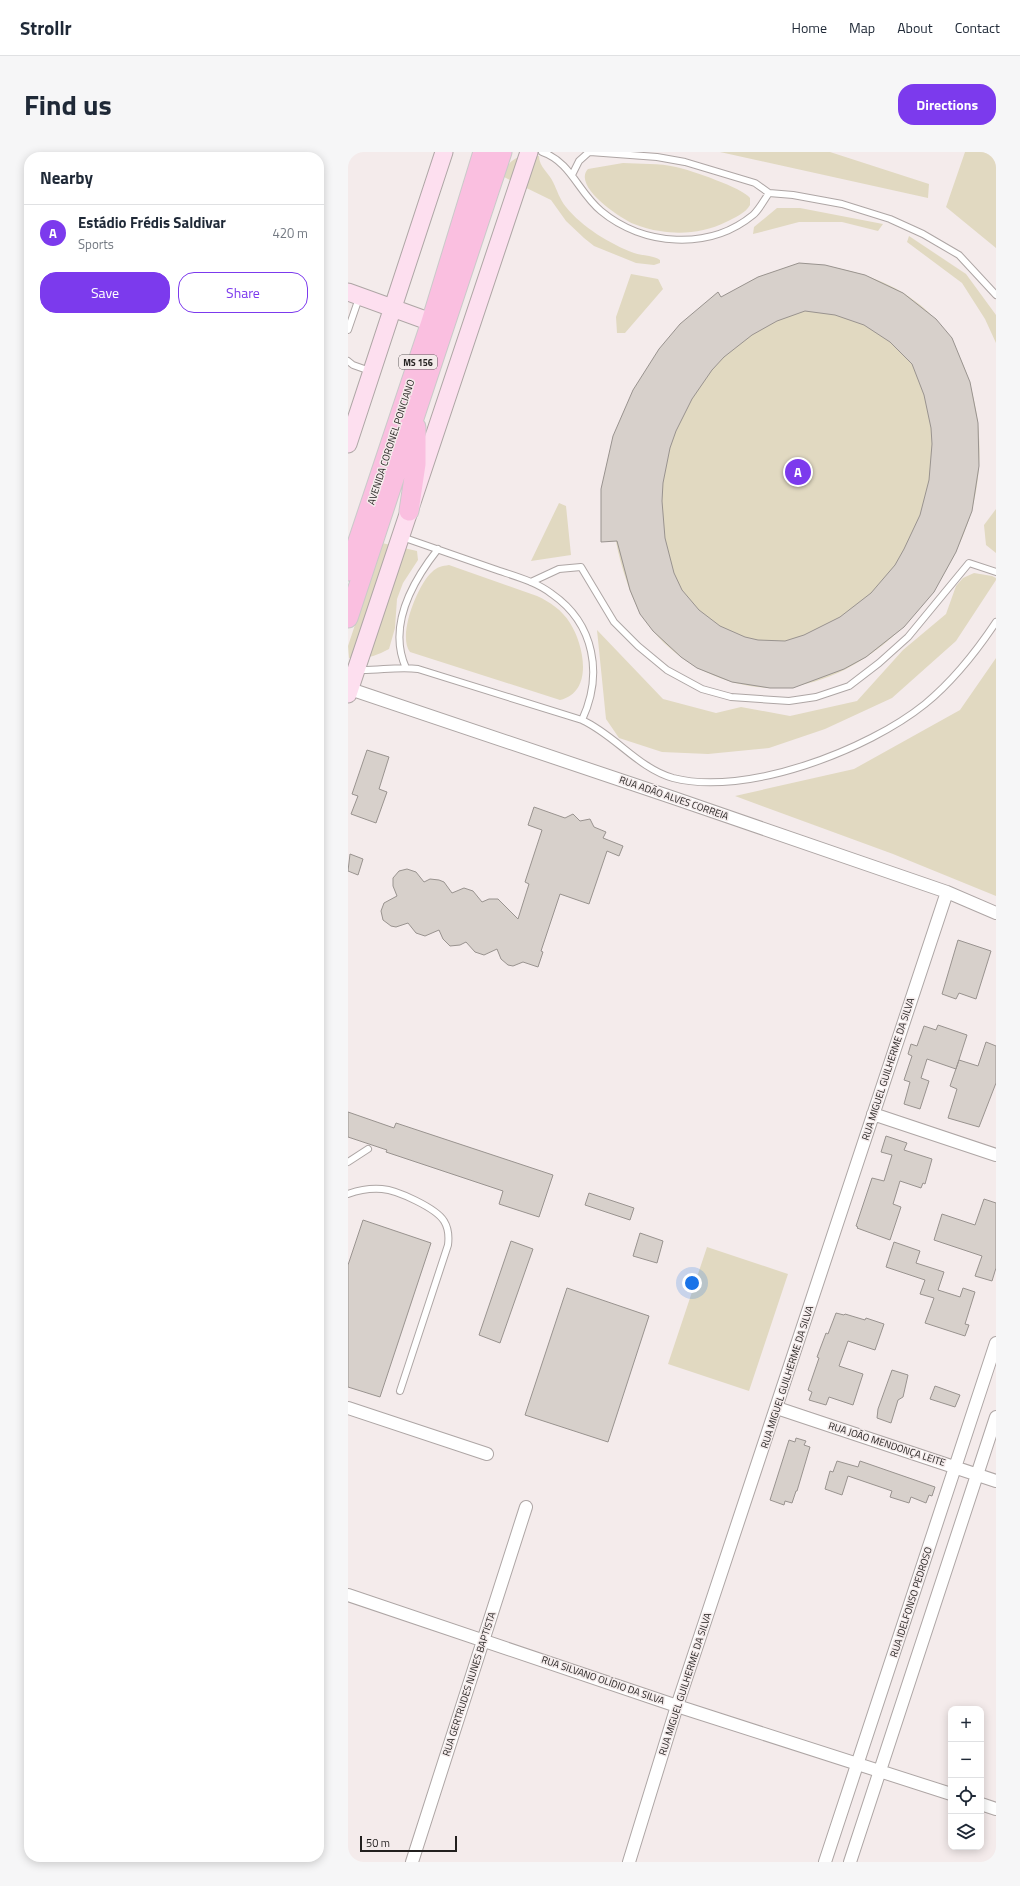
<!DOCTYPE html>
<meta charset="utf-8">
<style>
:root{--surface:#fff;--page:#f6f6f7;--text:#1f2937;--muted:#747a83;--line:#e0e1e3;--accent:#7c3aed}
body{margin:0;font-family:"Titillium Web",sans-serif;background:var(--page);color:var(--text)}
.controls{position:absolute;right:12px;bottom:12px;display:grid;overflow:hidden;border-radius:8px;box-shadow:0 2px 10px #0003}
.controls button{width:36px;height:36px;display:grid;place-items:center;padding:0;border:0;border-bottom:1px solid var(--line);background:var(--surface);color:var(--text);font:20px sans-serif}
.scale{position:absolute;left:12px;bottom:10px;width:97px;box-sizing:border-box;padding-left:4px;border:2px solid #221f1e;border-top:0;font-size:11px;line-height:14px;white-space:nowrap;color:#221f1e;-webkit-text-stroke:3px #f4ebeb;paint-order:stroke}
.you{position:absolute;left:344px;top:1131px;width:14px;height:14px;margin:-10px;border:3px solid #fff;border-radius:50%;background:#1a73e8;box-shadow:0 0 0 6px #1a73e833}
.badge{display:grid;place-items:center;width:26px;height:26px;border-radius:50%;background:var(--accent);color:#fff;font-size:13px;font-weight:700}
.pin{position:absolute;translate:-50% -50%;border:2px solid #fff;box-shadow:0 1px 4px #0006}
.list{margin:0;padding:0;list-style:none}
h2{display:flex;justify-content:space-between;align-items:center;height:52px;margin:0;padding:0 16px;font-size:17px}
h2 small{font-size:13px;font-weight:400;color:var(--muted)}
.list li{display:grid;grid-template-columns:26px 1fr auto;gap:12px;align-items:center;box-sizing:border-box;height:56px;padding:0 16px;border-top:1px solid var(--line)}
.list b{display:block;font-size:15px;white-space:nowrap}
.list p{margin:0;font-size:13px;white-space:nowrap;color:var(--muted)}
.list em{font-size:13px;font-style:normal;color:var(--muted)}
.actions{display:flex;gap:8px;padding:12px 16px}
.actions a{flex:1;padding:9px 0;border:1px solid var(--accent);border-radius:16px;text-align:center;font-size:14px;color:var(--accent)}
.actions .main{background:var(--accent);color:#fff}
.icon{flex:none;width:22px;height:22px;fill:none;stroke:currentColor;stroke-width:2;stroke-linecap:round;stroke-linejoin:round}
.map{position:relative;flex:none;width:648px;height:1710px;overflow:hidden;border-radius:16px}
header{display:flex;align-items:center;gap:24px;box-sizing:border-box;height:56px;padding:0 20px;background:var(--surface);border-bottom:1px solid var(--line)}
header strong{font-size:19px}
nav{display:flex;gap:22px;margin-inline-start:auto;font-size:14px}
.intro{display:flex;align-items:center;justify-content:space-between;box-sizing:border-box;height:96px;padding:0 24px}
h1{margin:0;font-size:28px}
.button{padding:10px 18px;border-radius:16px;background:var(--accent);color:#fff;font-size:14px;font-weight:700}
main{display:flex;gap:24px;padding:0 24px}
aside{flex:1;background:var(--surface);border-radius:16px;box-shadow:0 2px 10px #0003}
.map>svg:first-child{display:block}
.green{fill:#e1d9c1}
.building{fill:#d7d0cb;stroke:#99938f;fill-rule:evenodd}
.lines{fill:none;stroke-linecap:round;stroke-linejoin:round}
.lane-casing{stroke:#aea6a5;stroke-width:8}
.street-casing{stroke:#aea6a5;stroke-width:14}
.secondary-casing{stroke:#aea6a5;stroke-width:19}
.primary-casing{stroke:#cac9c9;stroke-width:21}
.lane{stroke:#fff;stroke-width:6}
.street{stroke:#fff;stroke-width:12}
.secondary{stroke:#fddfef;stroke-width:17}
.primary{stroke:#fabfe0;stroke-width:19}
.labels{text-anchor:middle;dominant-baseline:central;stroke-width:3;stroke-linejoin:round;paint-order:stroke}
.shield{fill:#f4ebeb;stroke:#615c5c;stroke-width:1}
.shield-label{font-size:9px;font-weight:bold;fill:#221f1e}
.street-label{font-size:10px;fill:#221f1e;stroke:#f4ebeb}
</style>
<header>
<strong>Strollr</strong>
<nav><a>Home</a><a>Map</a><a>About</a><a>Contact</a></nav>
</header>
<div class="intro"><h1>Find us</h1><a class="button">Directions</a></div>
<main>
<aside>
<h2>Nearby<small></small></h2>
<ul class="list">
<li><span class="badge">A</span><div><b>Estádio Frédis Saldivar</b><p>Sports</p></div><em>420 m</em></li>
</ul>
<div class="actions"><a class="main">Save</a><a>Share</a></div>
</aside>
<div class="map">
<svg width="648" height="1710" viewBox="0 0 648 1710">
<rect width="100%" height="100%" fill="#f4ebeb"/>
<!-- green -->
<path class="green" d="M372 0H482L581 32 580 46Z
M617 0H648V96L598 55Z
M175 3 191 4C191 15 201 21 205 30 209 38 212 48 218 55 234 75 262 92 286 101 294 104 305 103 312 108V111L306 113 288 111 246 94 236 86 218 69 203 48 154 24C158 13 164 7 175 3Z
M275 11C292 12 311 11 328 15 342 18 395 36 402 46V53C398 61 386 66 378 70 358 80 334 83 312 79 303 78 294 75 286 72 272 66 224 34 240 17Z
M429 56H452L535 72 530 79 494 70H451L405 82 406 75Z
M561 84 618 122 648 163V191L637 167 614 131 559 90Z
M451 111C524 116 593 145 618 220 634 265 636 315 623 361 591 469 475 577 358 520 327 505 300 480 286 448 279 433 264 387 267 370 268 366 272 359 274 355 281 341 288 327 295 314 322 257 350 200 378 143L410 125Z
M283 122 310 127 315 137 277 181H269L268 165Z
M211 351 218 354 223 403 183 409Z
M648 357V401L638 393 636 373Z
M34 391 69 399 70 408 55 431 49 447 47 476 41 497C28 504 16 508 1 506L0 494Z
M101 413 189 444C202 450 214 458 222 471 236 493 246 540 212 548L62 500C49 484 70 432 84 420 89 415 94 414 101 413Z
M626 421 644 424 648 426V428L608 489 544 546 477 577 421 596 360 602 314 600 271 586 258 567 249 478 315 547 368 561 393 555 442 564 509 549 555 498 598 462 608 434 615 426Z
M648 506V744L545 702 387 644 506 617 612 558Z
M359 1095 440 1122 401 1239 320 1212Z"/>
<!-- building -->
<path class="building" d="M451 111 477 113 517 123 555 141 588 167 604 186 622 230 630 271 631 314 624 359 608 400 586 440 556 475 518 505 496 517 445 536H422L384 530 349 516 333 505 305 479 292 462 282 438 269 389 253 390V337L265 284 285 238 311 197 332 172 370 140 373 145 410 125ZM457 159 487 163 516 173 542 190 564 212 576 243 583 276 584 292 581 328 572 363 556 397 547 413 523 441 492 465 456 483 437 489 410 488 397 485 372 474 351 458 334 438 326 421 317 386 314 349 315 331 322 296 328 279 344 247 364 218 376 205 404 183 429 169Z
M19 598 41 605 31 637 39 640 28 671 3 662 10 644 4 642Z
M186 655 217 666 225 662 232 669 242 667 246 675 258 680 255 686 275 694 271 704 259 699 241 752 212 742 193 799 195 800 190 815 175 810 165 814 160 813 153 807 149 797 136 803 127 800 118 790 112 793 102 794 95 787 91 778 77 784 68 781 60 771 48 775 43 774 35 768 33 759 36 751 49 744 45 734V726L51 719 59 717 68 720 76 730 82 727 91 728 96 730 104 741 116 736 125 739 134 750 141 747H150L170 767 181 732 177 730 194 678 180 673Z
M2 702 15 707 10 723 0 719Z
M610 788 643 799 628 847 611 841 608 847 594 842Z
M590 873 619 883 608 917 579 907 573 926 581 929 572 957 556 952 562 930 556 928 564 904 560 902 563 892 569 894 576 874 588 878Z
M638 890 648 894V931L631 975 600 966 609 937 602 934 611 908 630 914Z
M0 960 46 976 48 971 205 1023 191 1065 151 1052 155 1039 38 1000 39 998 0 985Z
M538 984 559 991 556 998 584 1007 577 1032 575 1031 573 1036 552 1029 545 1052 553 1055 542 1088 509 1076 510 1075 508 1074 524 1026 536 1029 544 1003 533 1000Z
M241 1041 286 1056 282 1068 237 1053Z
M636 1047 648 1051V1116L644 1129 627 1124 634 1104 586 1088 594 1062 627 1073Z
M15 1068 83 1091 32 1245 0 1235V1113Z
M292 1081 315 1089 309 1111 285 1104Z
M163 1089 185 1097 152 1191 131 1183Z
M546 1090 572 1099 568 1111 596 1120 590 1138 612 1145 615 1136 627 1140 617 1172 621 1173 617 1184 577 1171 586 1146 572 1142 577 1128 538 1115Z
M219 1136 301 1164 260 1290 177 1263Z
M488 1161 496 1163 497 1162 517 1168 518 1166 536 1172 527 1198 500 1189 491 1214 515 1222 505 1253 481 1245 478 1253 461 1248 464 1240 460 1238 471 1206 469 1205 478 1181 480 1182Z
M544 1218 560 1223 555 1245 550 1248 543 1271 529 1266 530 1257Z
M587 1234 612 1243 607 1255 582 1247Z
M448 1286 458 1289 456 1293 462 1295 449 1339H448L444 1351 437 1349 436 1353 422 1348 441 1288 447 1290Z
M489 1309 510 1315 512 1309 587 1335 584 1344 581 1343 578 1351 563 1345 561 1351 542 1345 544 1339 500 1324 494 1343 477 1337 482 1319 485 1320Z"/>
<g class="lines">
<defs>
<path id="lane" d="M194 0C223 10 230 40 253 59 295 94 361 99 405 63 411 58 416 48 421 41
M242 0 309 5 337 10 407 31 421 41 445 43 494 52 542 67 575 82 611 103 648 143
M224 23 231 9 241 0
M0 178 11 146
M0 209 5 213 22 219
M54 385C85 396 115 406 146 417 166 424 187 429 204 442 247 472 255 523 234 568
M183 430 211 417 233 415 266 470 290 494 319 518 354 537 383 545 441 549 468 545 501 534 531 511 560 485 621 411 648 420
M58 516C39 474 64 430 90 397
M9 518C30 519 50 514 70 517L234 568C267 583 290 616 325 626 398 645 520 598 577 552 605 529 628 500 648 470
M0 1010 20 997
M0 1042C11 1038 22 1036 34 1037 49 1038 88 1056 96 1069 101 1077 101 1085 100 1093L52 1239"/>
<path id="street" d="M2 537 326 646 599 740 648 761
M525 962 648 1003
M0 1256 139 1302
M429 1256 648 1329
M0 1443 329 1554 603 1642
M633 1652 648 1657
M64 1710 178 1355
M281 1710 329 1554 599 740
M477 1710 648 1191
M502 1710 648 1265"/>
<path id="secondary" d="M0 140 83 170
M0 292 96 0
M0 542 181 0"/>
<path id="primary" d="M61 359 68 312V275
M0 419 83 170 135 0
M0 466 154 0"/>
</defs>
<!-- lane casing -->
<use href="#lane" class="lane-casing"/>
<!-- street casing -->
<use href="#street" class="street-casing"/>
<!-- secondary casing -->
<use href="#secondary" class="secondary-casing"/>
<!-- primary casing -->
<use href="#primary" class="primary-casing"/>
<!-- lane -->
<use href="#lane" class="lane"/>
<!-- street -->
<use href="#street" class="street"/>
<!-- secondary -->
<use href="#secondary" class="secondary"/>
<!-- primary -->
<use href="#primary" class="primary"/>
</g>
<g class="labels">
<!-- shield labels -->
<rect class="shield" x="51" y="203" width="38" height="14" rx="3"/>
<g class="shield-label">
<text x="70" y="210">MS 156</text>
</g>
<!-- street labels -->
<g class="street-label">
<text transform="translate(43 290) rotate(-72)">AVENIDA CORONEL PONCIANO</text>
<text transform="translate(326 646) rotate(19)">RUA ADÃO ALVES CORREIA</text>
<text transform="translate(540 917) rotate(-72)">RUA MIGUEL GUILHERME DA SILVA</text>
<text transform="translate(439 1225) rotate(-72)">RUA MIGUEL GUILHERME DA SILVA</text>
<text transform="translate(539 1292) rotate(18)">RUA JOÃO MENDONÇA LEITE</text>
<text transform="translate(563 1450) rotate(-72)">RUA IDELFONSO PEDROSO</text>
<text transform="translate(255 1528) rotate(19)">RUA SILVANO OLÍDIO DA SILVA</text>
<text transform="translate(121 1532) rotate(-72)">RUA GERTRUDES NUNES BAPTISTA</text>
<text transform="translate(337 1532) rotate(-72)">RUA MIGUEL GUILHERME DA SILVA</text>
</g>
</g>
</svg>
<div class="controls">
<button>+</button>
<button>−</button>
<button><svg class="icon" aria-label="locate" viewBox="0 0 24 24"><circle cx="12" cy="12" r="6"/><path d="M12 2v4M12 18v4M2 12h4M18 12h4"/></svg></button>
<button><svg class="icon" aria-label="layers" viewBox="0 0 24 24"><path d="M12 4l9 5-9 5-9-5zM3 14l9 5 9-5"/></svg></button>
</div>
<div class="scale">50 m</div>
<div class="you"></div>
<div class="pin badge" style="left:450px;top:320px">A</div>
</div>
</main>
